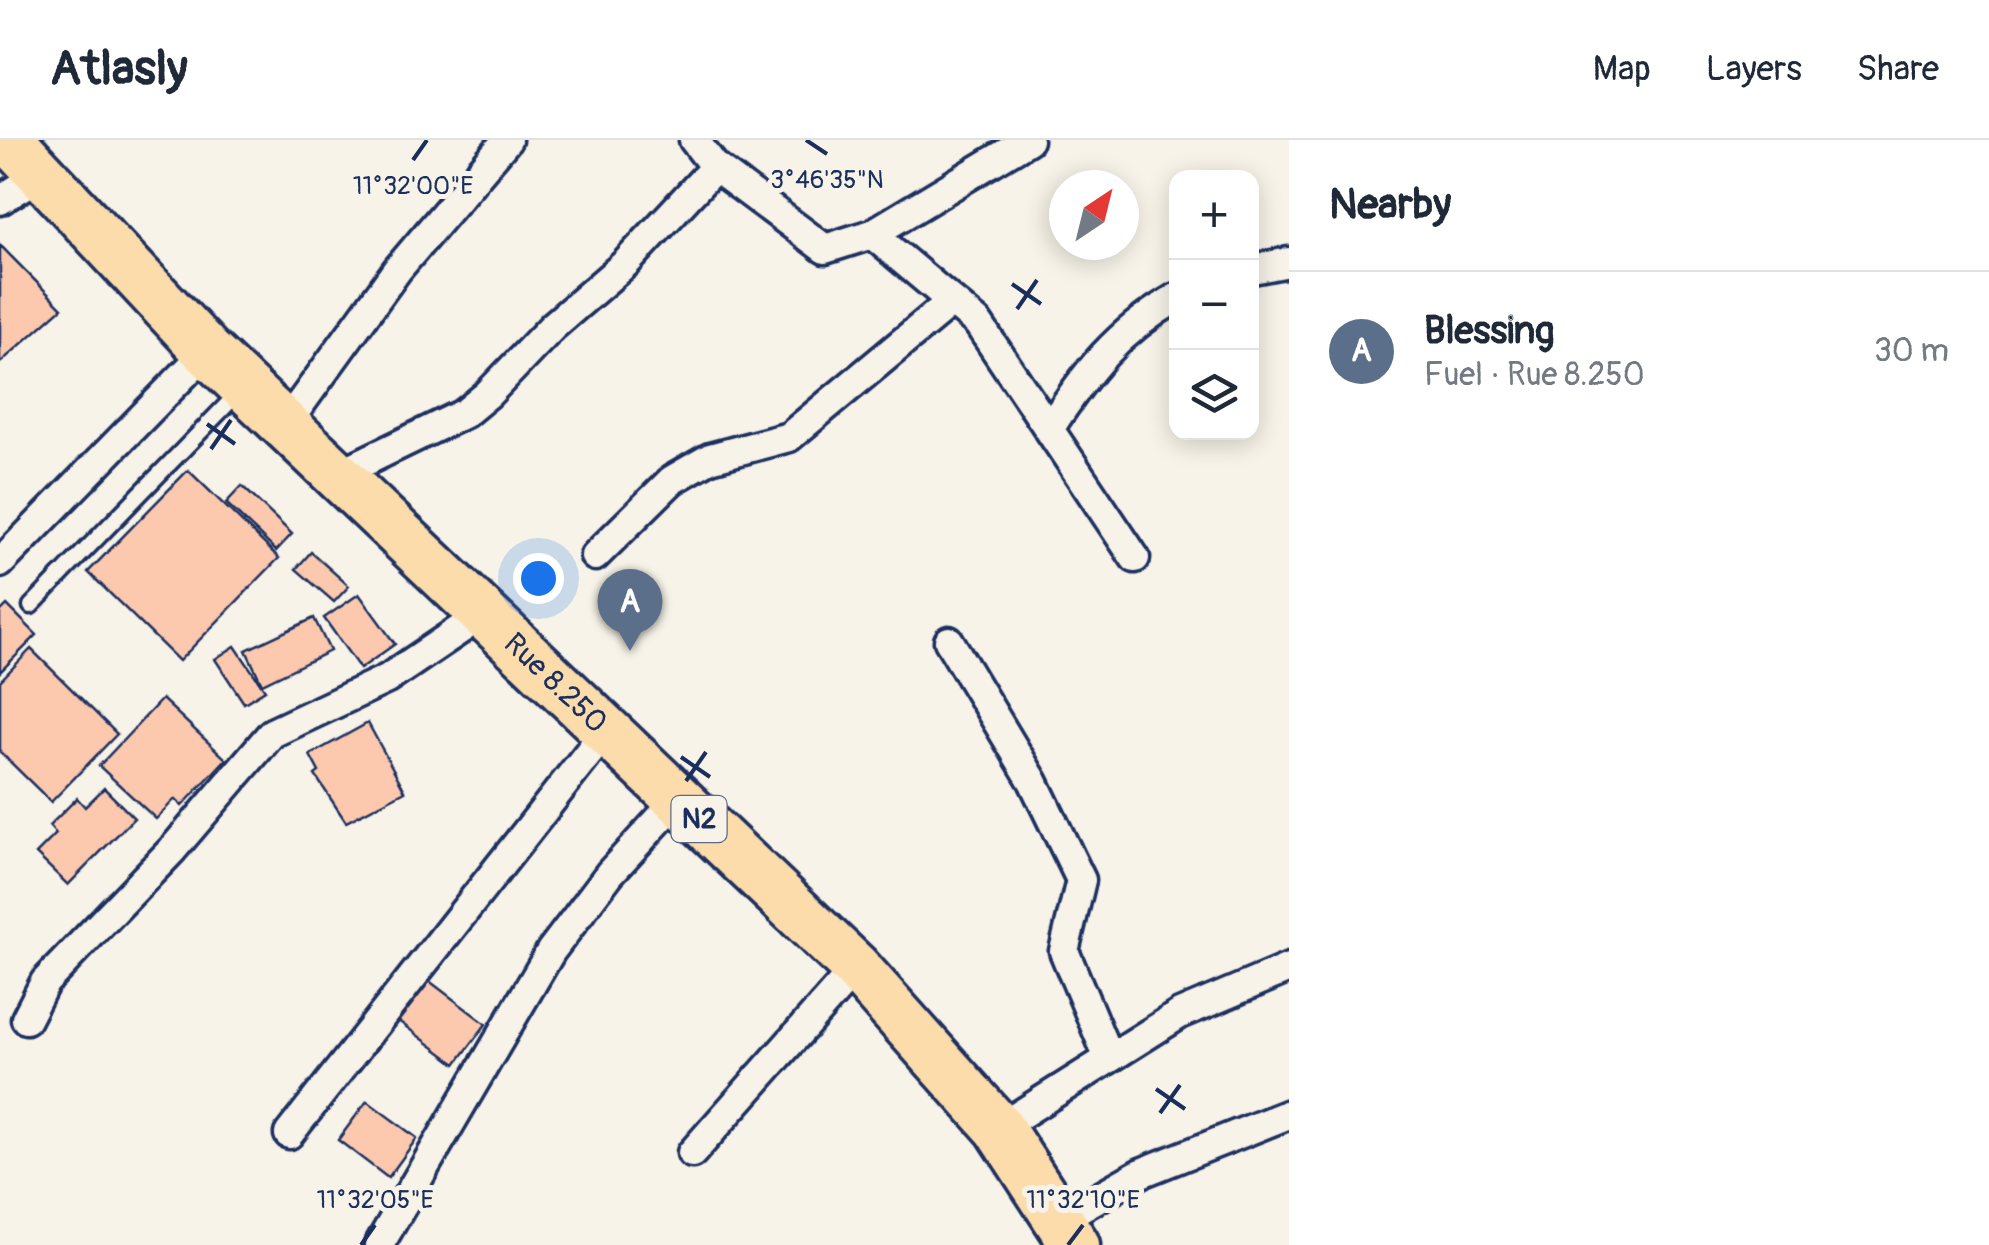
<!DOCTYPE html>
<meta charset="utf-8">
<style>
:root{--surface:#fff;--page:#f2f2f3;--text:#1f2937;--muted:#747a83;--line:#e0e1e3;--accent:#1b2f5e}
body{margin:0;font-family:Pangolin,sans-serif;background:var(--page);color:var(--text)}
.controls{position:absolute;right:30px;top:30px;display:grid;overflow:hidden;border-radius:20px;box-shadow:0 5px 25px #0003}
.controls button{width:90px;height:90px;display:grid;place-items:center;padding:0;border:0;border-bottom:2px solid var(--line);background:var(--surface);color:var(--text);font:50px sans-serif}
.compass{position:absolute;left:1049px;top:30px;width:90px;height:90px;border-radius:50%;background:var(--surface);box-shadow:0 5px 25px #0003;rotate:35deg}
.you{position:absolute;left:538px;top:438px;width:35px;height:35px;margin:-25px;border:8px solid #fff;border-radius:50%;background:#1a73e8;box-shadow:0 0 0 15px #1a73e833}
.badge{display:grid;place-items:center;width:65px;height:65px;border-radius:50%;background:var(--accent);color:#fff;font-size:32px;font-weight:700}
.pin{position:absolute;translate:-50% -82px;filter:drop-shadow(0 2px 5px #0008)}
.pin::after{content:'';position:absolute;top:52px;width:35px;height:30px;background:inherit;clip-path:polygon(0 0,100% 0,50% 100%)}
.list{margin:0;padding:0;list-style:none}
h2{display:flex;justify-content:space-between;align-items:center;height:130px;margin:0;padding:0 40px;font-size:42px}
h2 small{font-size:32px;font-weight:400;color:var(--muted)}
.list li{display:grid;grid-template-columns:65px 1fr auto;gap:30px;align-items:center;box-sizing:border-box;height:160px;padding:0 40px;border-top:2px solid var(--line)}
.list b{display:block;font-size:38px;white-space:nowrap}
.list p{margin:0;font-size:32px;white-space:nowrap;color:var(--muted)}
.list em{font-size:32px;font-style:normal;color:var(--muted)}
.icon{flex:none;width:55px;height:55px;fill:none;stroke:currentColor;stroke-width:2;stroke-linecap:round;stroke-linejoin:round}
.map{position:relative;flex:none;width:1289px;height:1105px;overflow:hidden}
header{display:flex;align-items:center;gap:60px;box-sizing:border-box;height:140px;padding:0 50px;background:var(--surface);border-bottom:2px solid var(--line)}
header strong{font-size:48px}
nav{display:flex;gap:55px;margin-inline-start:auto;font-size:35px}
main{display:flex}
aside{flex:1;background:var(--surface)}
.map>svg:first-child{display:block}
.building{fill:#fdc9ae;stroke:#1b2f5e;stroke-width:2.5}
.lines{fill:none;stroke-linecap:round;stroke-linejoin:round}
.service-casing{stroke:#1b2f5e;stroke-width:21}
.minor-casing{stroke:#1b2f5e;stroke-width:35}
.trunk-casing{stroke:#1b2f5e;stroke-width:55}
.service{stroke:#f7f3e8;stroke-width:14}
.minor{stroke:#f7f3e8;stroke-width:28}
.trunk{stroke:#fddcac;stroke-width:48}
.ticks{fill:none;stroke:#1b2f5e;stroke-width:4}
.labels{text-anchor:middle;dominant-baseline:central;stroke-width:10;stroke-linejoin:round;paint-order:stroke}
.shield{fill:#f7f3e8;stroke:#5d6a87;stroke-width:2.5}
.shield-label{font-size:28px;font-weight:bold;fill:#1b2f5e}
.street-label{font-size:30px;fill:#1b2f5e;stroke:#f7f3e8}
.ticks-label{font-size:25px;text-anchor:middle;fill:#1b2f5e;stroke:#f7f3e8;stroke-width:10;stroke-linejoin:round;paint-order:stroke}
</style>
<header>
<strong>Atlasly</strong>
<nav><a>Map</a><a>Layers</a><a>Share</a></nav>
</header>
<main>
<div class="map">
<svg width="1289" height="1105" viewBox="0 0 1289 1105">
<rect width="100%" height="100%" fill="#f7f3e8"/>
<filter id="ink" filterUnits="userSpaceOnUse"><feTurbulence type="fractalNoise" baseFrequency=".01" numOctaves="2"/><feDisplacementMap in="SourceGraphic" scale="20" xChannelSelector="R" yChannelSelector="G"/><feConvolveMatrix kernelMatrix="1 2 1 2 8 2 1 2 1" color-interpolation-filters="sRGB"/></filter>
<g filter="url(#ink)">
<!-- building -->
<path class="building" d="M0 105 62 168 0 223Z
M188 330 279 418 179 521 88 432Z
M242 346 292 394 276 411 226 363Z
M311 412 349 446 334 462 296 429Z
M359 454 395 504 360 529 324 478Z
M7 465 37 495 0 532V472Z
M314 478 330 511 262 544 246 510Z
M235 506 265 550 244 563 215 519Z
M31 509 117 594 51 662 0 612V541Z
M162 559 226 619 182 666 175 659 156 679 99 626Z
M368 583 405 651 346 682 315 635 319 632 310 615Z
M104 648 134 678 68 745 36 714 56 694 49 686 77 658 85 667Z
M428 840 486 884 456 924 397 880Z
M367 961 417 998 388 1038 338 1000Z"/>
<g class="lines">
<defs>
<path id="service" d="M31 466 240 251"/>
<path id="minor" d="M694 0 715 27 825 109 872 94 1028 0
M0 60 39 36
M872 94 978 183 1135 418
M1252 129 1289 122
M285 285 397 130 507 0
M1049 289C1087 231 1116 193 1176 158
M337 335 465 273 488 254 553 186 626 123 715 27
M595 416 672 340 710 318 789 297 951 162
M0 423 207 211
M949 501 1033 641 1081 740 1064 811 1108 916
M26 879 45 842 173 709 272 593 387 539 483 474
M999 988 1180 874 1289 828
M289 994 606 591
M692 1013 856 828
M1060 1079 1141 1033 1289 974
M379 1105 551 811 610 733 678 659"/>
<g id="trunk">
<path id="s1" d="M10 0 207 211 856 828 999 988 1075 1105"/>
</g>
</defs>
<!-- service casing -->
<use href="#service" class="service-casing"/>
<!-- minor casing -->
<use href="#minor" class="minor-casing"/>
<!-- trunk casing -->
<use href="#trunk" class="trunk-casing"/>
<!-- service -->
<use href="#service" class="service"/>
<!-- minor -->
<use href="#minor" class="minor"/>
<!-- trunk -->
<use href="#trunk" class="trunk"/>
</g>
</g>
<!-- ticks -->
<path class="ticks" d="M806 0 827 14M413 20 427 0M1012 144 1041 164M1017 169 1037 140M207 284 235 304M211 309 231 280M681 617 710 637M686 641 706 612M1156 949 1185 969M1160 973 1180 945M361 1105 375 1085M1068 1105 1083 1085"/>
<g class="labels">
<!-- shield labels -->
<rect class="shield" x="671.5" y="656" width="55" height="46" rx="8"/>
<g class="shield-label">
<text x="699" y="679">N2</text>
</g>
<!-- street labels -->
<g class="street-label">
<text stroke="none"><textPath href="#s1" startOffset="770">Rue 8.250</textPath></text>
</g>
</g>
<g class="ticks-label">
<text x="827" y="48">3°46'35"N</text>
<text x="413" y="54">11°32'00"E</text>
<text x="375" y="1068">11°32'05"E</text>
<text x="1083" y="1068">11°32'10"E</text>
</g>
</svg>
<div class="controls">
<button>+</button>
<button>−</button>
<button><svg class="icon" aria-label="layers" viewBox="0 0 24 24"><path d="M12 4l9 5-9 5-9-5zM3 14l9 5 9-5"/></svg></button>
</div>
<svg class="compass" viewBox="-18 -18 36 36"><path d="M0-13l5 13h-10z" fill="#e53935"/><path d="M0 13l5-13h-10z" fill="#747a83"/></svg>
<div class="you"></div>
<div class="pin badge" style="left:630px;top:511px;background:#5c6f8a">A</div>
</div>
<aside>
<h2>Nearby<small></small></h2>
<ul class="list">
<li><span class="badge" style="background:#5c6f8a">A</span><div><b>Blessing</b><p>Fuel · Rue 8.250</p></div><em>30 m</em></li>
</ul>
</aside>
</main>
